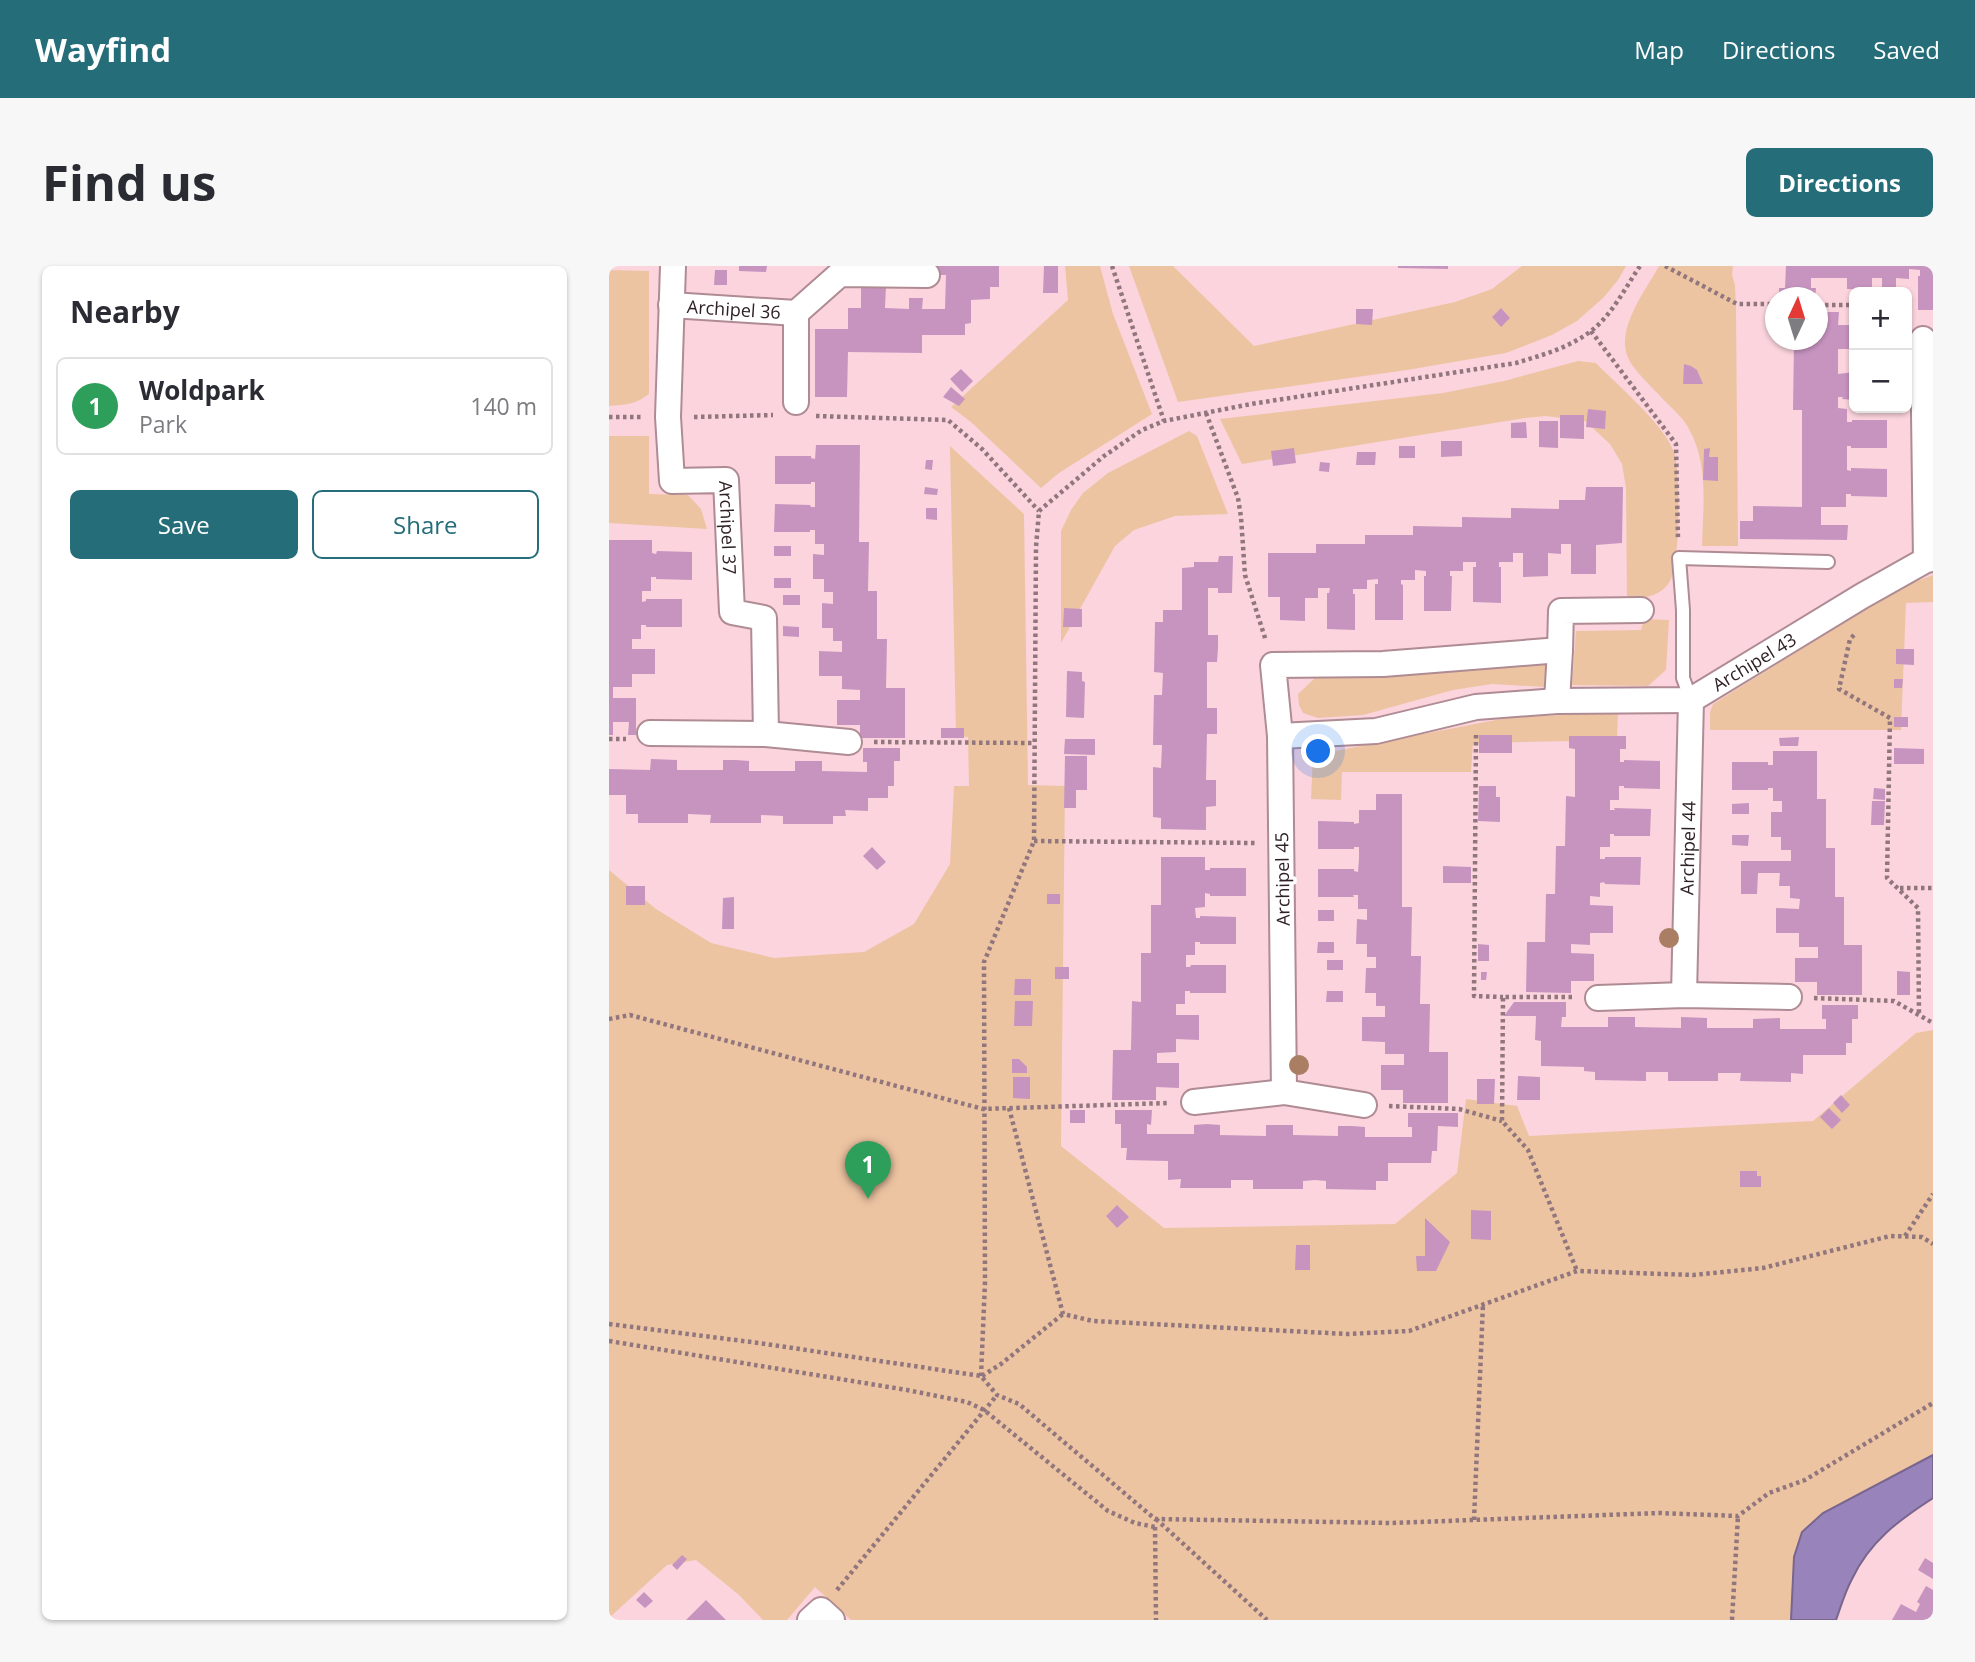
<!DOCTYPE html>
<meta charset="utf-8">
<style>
:root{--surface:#fff;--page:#f7f7f7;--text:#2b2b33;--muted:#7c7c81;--line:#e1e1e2;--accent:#256d79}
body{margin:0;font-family:"Open Sans",sans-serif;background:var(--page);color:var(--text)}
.controls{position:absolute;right:21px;top:21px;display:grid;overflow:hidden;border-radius:10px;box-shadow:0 2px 5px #0004}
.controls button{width:63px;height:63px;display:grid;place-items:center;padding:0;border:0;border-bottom:2px solid var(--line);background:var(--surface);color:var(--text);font:35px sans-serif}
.compass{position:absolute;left:1156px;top:21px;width:63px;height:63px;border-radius:50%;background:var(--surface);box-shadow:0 2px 5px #0004;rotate:4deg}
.you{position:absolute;left:710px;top:486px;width:24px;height:24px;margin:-18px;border:5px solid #fff;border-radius:50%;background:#1a73e8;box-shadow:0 0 0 10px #1a73e833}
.badge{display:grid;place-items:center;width:46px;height:46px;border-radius:50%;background:var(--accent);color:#fff;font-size:23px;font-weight:700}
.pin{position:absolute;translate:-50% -58px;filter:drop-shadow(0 2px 4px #0008)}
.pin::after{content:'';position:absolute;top:37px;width:24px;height:21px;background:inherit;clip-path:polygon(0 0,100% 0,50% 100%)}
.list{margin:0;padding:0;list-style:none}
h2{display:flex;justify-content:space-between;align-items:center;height:91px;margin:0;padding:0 28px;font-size:30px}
h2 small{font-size:23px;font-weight:400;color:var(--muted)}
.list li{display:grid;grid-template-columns:46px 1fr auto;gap:21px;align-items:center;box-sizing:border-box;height:98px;margin:0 14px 14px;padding:0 14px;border:2px solid var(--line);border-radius:10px}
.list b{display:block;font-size:26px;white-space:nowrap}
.list p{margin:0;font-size:23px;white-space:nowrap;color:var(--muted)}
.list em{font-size:23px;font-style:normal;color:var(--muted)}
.actions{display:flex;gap:14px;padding:21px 28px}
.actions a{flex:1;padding:16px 0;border:2px solid var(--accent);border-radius:10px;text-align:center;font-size:24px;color:var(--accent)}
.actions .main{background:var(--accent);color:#fff}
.map{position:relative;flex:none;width:1324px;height:1354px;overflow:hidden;border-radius:10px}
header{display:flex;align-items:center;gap:42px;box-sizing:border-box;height:98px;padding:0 35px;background:var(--accent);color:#fff}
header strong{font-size:33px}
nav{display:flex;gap:38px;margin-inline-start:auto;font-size:24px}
.intro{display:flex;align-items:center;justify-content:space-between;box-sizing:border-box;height:168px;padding:0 42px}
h1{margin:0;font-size:49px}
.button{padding:18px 32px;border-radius:10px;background:var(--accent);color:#fff;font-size:24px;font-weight:700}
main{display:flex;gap:42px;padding:0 42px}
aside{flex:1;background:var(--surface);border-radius:10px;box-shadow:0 2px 5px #0004}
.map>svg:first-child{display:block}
.green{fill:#edc4a2}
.water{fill:#9883bb;stroke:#78668e;stroke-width:2}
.building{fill:#c794c0}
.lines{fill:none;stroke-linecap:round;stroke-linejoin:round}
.service-casing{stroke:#af8b94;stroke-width:16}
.minor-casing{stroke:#af8b94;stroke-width:28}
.path{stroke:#91777d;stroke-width:4.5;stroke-dasharray:3.5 3.5;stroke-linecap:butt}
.service{stroke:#fff;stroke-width:12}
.minor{stroke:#fff;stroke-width:24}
.tree{fill:#aa7e63}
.labels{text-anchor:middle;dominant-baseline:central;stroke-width:7;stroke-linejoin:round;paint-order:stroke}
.street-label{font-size:18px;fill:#2f2125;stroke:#fff}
</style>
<header>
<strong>Wayfind</strong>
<nav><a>Map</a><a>Directions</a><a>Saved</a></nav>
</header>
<div class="intro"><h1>Find us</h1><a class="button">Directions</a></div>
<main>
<aside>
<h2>Nearby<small></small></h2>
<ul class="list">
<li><span class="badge" style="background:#2e9e5b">1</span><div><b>Woldpark</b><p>Park</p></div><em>140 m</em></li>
</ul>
<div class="actions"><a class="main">Save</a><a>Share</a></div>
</aside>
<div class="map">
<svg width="1324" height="1354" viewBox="0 0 1324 1354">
<rect width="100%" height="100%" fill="#fbd4dd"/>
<!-- green -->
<path class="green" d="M456 0H491L504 48 543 148 450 207 432 222 362 156 342 141 459 34Z
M520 0H564L645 80 846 36 883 23 913 0H1017L1009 14 995 31 968 55 943 69 897 87 798 104 569 136Z
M1050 0H1124L1123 9 1126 19 1127 43 1129 280H1093C1094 241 1100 199 1080 163 1074 151 1061 141 1052 131 1042 120 1022 102 1018 89 1008 61 1037 24 1050 0Z
M0 4 40 5V128C28 138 15 139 0 140Z
M969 95 987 97C1009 120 1054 157 1065 186 1072 206 1071 297 1061 315 1052 331 1034 332 1018 334L1017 222 1013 198 1001 178 976 155 937 150 916 152 633 198 611 153 834 127 895 115Z
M580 165 588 170 619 248 566 250 525 264 506 280 452 377V265L462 244 474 227 499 207Z
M40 170V228L79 229 92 243 98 263 0 257V170Z
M341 180 415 248 419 519 456 520 452 880 555 962 786 958 848 907 857 833 908 840 920 870 1204 855 1307 767 1324 764V1208L1199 1354H242L206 1321 178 1354H154L130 1329 87 1294 58 1299 0 1352V604L47 643 102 677 165 692 255 686 305 658 341 598 345 520H360L359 471 347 470Z
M1324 309V336L1297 337 1292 464H1101V446L1104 438 1292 321Z
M1035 353 1060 354 1057 404 1039 420 963 419 967 365 1032 364Z
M938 392 937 421 883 418 844 424 754 449 709 452 694 447 690 439 689 428 707 411Z
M1009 446 1008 474 864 477 862 506H733L732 534 702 533 704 486 726 485 897 452Z"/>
<!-- water -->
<path class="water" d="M1324 1189V1232C1290 1254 1261 1275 1243 1313 1236 1326 1232 1340 1227 1354H1182L1185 1291 1193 1266 1214 1247Z"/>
<!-- building -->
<path class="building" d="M130 0H158L157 6 130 5Z
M327 0H390V21H381V33L362 34V57L356 58V69H313V87L239 86 238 131H206V63H239V42H252V19L277 20 276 42 300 43V32H314L313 43H336L337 9H327Z
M435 0H449V27H434Z
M789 0H839V3L789 2Z
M1177 0H1324V44H1309V10H1311V4L1300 3V13L1287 12V26H1273V12H1263V24L1238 23V12H1202V22H1207L1206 32H1170V22H1176Z
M106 4H118V19H105Z
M892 42 901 52 892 61 883 51Z
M747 43H764L763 59 747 58Z
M1209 46H1230L1229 59H1245V83H1229V108L1245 106V134L1233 133 1234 131H1229V142L1238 143V156H1243V154H1278V182H1242V180H1238V204L1242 205V202L1278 203V231L1242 230V228H1237V241H1212V259H1239L1238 274 1131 273V255H1144V240L1193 241V144H1184L1185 74H1209Z
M1075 98 1082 100 1088 104 1094 118H1074Z
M352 103 364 115 353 126 341 113Z
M342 121 356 133 350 140 334 131Z
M979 143 997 145 996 163 977 161Z
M951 149H975V173L951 172Z
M930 155H949V182L930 181Z
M917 156 918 172H902V157Z
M832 175H853V190L832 191Z
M207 179H251L250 276H260L259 325H268V373H278L277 422H296V472H251V459H228V434H251V424L233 423V410H210V385L233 386V375H224V362H213V337L224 338V326H215V313H204V288L215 289V278H206V264H201V266H165L166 238 201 239 202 241H206V216H202V218H166V190H202V192L206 193Z
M790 180H806V192H790Z
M685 182 687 197 664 200 662 185Z
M1101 182 1100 191H1109V215L1094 214 1095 183Z
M748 186H767L766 199H747Z
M317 194H324L323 204 316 203Z
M711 196 721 197 720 206 710 205Z
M316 221 329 223 328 229 315 228Z
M977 221H1014L1013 277 987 279V308H962V278H952V288L939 287V310L914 311V287H904V296H890V301H892V337L864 336V301H867V296H854V305H841V310H843L842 345H815V310H817V305L806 304V314H792V318L794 319V354H766V318H769V313L758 314V323H744V328H746V364L718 363V327H720L721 322H709V332H696V355L671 354V331H659V287H707V278H756V269H804V260L853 261V251L902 252V242L950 243V234H976Z
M317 242H328V254L317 253Z
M0 274H43V287L47 288 48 285 83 286V314L47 313V311H42V325H33V336L37 335V333H73V361H37V359H32V373H23V383H46V408H23V421H4V432H27V469H19L20 456H4V469H0Z
M165 280H182V290H165Z
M610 290H624L623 327H609V322H599V369H609V382L608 396H598V442H608V468H598L597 514H607V540L597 541V564L552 563V552L544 551V501L552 502 553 479H544L545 429H553L554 407 545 406 546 356H554V344H573V302L585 301V296H609Z
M165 312H182V322H165Z
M174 329H191V339H174Z
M455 342 473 343V361H454Z
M174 360 190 361V371L174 370Z
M1287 383H1305V399L1287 398Z
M458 405 473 406V415L476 416 475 452 457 451Z
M1285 413H1294L1293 422H1285Z
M1285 451H1299V461H1285Z
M332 462H355V472H332Z
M870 469H903V487H870Z
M960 470H1017V483H1011V496H1015V494L1051 495V523L1015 522V520H1010V534H1001V544H1006L1005 542 1042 543 1041 570H1005V568H1001V581H991V593H996V591H1032L1031 619 996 618 995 616 991 617V631L981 630V639L1004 640V667H981V679L962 678V687L985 688V715H962V727L917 726 918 676H936L937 628H946L947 580H956L957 530 966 531V483L960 482Z
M1190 471 1189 480H1171L1170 472Z
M456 473H486V489L455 488Z
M254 482H291V495H285V520H279V532H259V545L236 544 237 550H224V558H174V550L152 549V557H101L102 549 79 548V557H29V548H17V529H0V503L41 504 42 493 68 494V504H114V494H127L140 495V505H186V495H213V505L258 506V496H254Z
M1285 482 1315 483V498H1285Z
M1164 485H1208V533H1217V582H1226V631H1235V679H1253V729H1208V716H1186V692H1209V681H1190V667H1167V642L1190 643 1191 633 1181 632V620H1170L1171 607H1149L1148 628H1132V595H1182V584H1172V571H1162V546H1173V535H1164V522H1159V524H1123V496H1159V499H1164Z
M456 490H478V524H467V542H455Z
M870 520H887V531H891V556L869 555Z
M1265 522 1276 523V534L1264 533Z
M767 528H793V641H803L802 690H812L811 738H821L820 786H839V837H794V824H772V799H795V788H776V776L753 775V751H776V740H767V727H756L757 702H767V691H758V678H747L748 653 758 654V643H749V629H744L745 631H709V603H745V605L749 606 750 593V581H745V583H709V555L745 556V558L750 557V544H767Z
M1263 535H1276L1275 559H1262Z
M1140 537V548H1123V538Z
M1123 569H1140L1139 580 1123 579Z
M263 581 277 596 268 604 254 590Z
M552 591H596V604H601V602H637V630H601V628L596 627V641L586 642 587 652H591V650L627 651V678H591V676H586V689H577V701H581L582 699H617V727H581V725H576V738H567V749H590V774L567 773V786L548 787V797H570V822L547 821V834H503L504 784H522L523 735 532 736V687H542V639H552Z
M834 600 862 601V617H834Z
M17 620H36V639H17Z
M438 628H451V638H438Z
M125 631V663H113L114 632Z
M709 644H725V655H709Z
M709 676H725V687H708Z
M869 678 880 679V695H869Z
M718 694H734V704H718Z
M446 701H460V713H446Z
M1288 705 1301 706V729H1288Z
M872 706H878L877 714H872Z
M406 713H422V729H405Z
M718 725H734V736H717Z
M406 735H424L423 760H405Z
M905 736H957V751H953L952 761H999V751H1026V761L1072 762V751L1098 752V762H1144V753L1171 752V763H1217V753H1213V739H1249V753H1243V777H1237V789H1194V808L1182 807V816L1131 815 1132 807H1109V815H1059V806H1037V815L986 814V806L975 805V801L932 800V775L926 774 927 750H895Z
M403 793H410L418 801V807H403Z
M909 810 931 811V834H908Z
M404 811H421V833L404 832Z
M868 813H886L885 838H868Z
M1232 829 1241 839 1233 847 1224 837Z
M1220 842 1232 854 1223 863 1211 851Z
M461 844H476V857H461Z
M506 844H543L542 859 538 858V868H585V859L598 858 611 859V869L657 870V859H684V869L729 870V860H743L756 861V871H803V861H799V847H849V861L829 860 828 885H823L822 897H779V915H767V924L717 923V915L706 914 694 915V923H644V914H622V922H571L572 913 559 914V895L517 894 518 882H512V858H506Z
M1131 905H1148V910H1152V921H1131Z
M508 939 520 951 508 962 497 950Z
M862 944 882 945V974L862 973Z
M816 952 841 976 827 1005H808L807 990H816Z
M687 979H701V1004H686Z
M73 1289 78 1293 68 1304 63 1299Z
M1316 1292 1324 1297V1313L1309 1304Z
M1317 1320 1324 1324V1354H1283L1292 1338 1307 1346 1311 1338 1308 1336Z
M35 1326 44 1335 36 1342 27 1334Z
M97 1334 117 1354H77Z"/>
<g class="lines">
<defs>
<path id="service" d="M1082 434 1074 412V344L1070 292 1219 296"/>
<g id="minor">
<path id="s1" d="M64 0 59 151 63 215 117 214 123 346 155 352 157 468"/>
<path id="s2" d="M62 39 187 47 231 8 318 9"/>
<path d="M187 47V136"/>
<path d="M1314 73 1317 294"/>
<path d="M948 435 951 384"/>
<path d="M41 467 157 468 240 476"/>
<path id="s3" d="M671 470 767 465 867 441 948 435 1082 434 1253 330 1317 294 1324 293"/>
<path id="s4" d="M1075 729 1082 434"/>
<path d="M989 732 1075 729 1180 731"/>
<path d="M675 826 671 470 664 399 774 398 951 384 952 345 1032 344"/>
<path d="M585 836 675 826 755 839"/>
<path d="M201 1354 212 1344 223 1354"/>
</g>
</defs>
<!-- service casing -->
<use href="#service" class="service-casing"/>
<!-- minor casing -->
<use href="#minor" class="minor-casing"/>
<!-- path -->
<path class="path" d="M503 0 555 155
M1056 0 1128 38H1167
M1209 39H1245
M982 65 1067 178 1069 274
M597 147 629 232 632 251 636 309 657 375
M207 150 339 154 373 183 430 245
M0 151H34
M85 151 164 149
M1245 369 1241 373 1230 423 1281 452 1278 612 1309 642 1310 749
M867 469 865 730 894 731
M0 473H17
M265 476 425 477
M425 575 647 577
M1291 622H1324
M963 731H894L893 855 919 884 968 1005
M1205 732 1285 735 1324 757
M0 753 21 749 374 843 559 837
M780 840 850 843 893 855
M400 842 454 1048 484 1055 738 1068 800 1065 968 1005 1084 1009 1154 1002 1281 970 1313 971 1324 978
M1296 970 1324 928
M0 1058 150 1077 372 1110 388 1129 410 1138 546 1253 783 1257 1050 1247 1129 1250 1160 1227 1196 1214 1324 1137
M0 1075 298 1124 358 1136 375 1144 499 1245 526 1257 546 1261
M372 1110 376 1016 375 696 425 575 427 281 430 245 495 190 533 164 555 155 642 138 907 97C933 89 960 82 982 65 1003 49 1016 22 1031 0
M373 1110 392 1098 454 1048
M547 1253 658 1354
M865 1254 874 1038
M546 1261 547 1354
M228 1324 388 1129
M1123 1354 1129 1250"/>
<!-- service -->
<use href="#service" class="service"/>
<!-- minor -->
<use href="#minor" class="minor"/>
</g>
<!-- trees -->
<g class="tree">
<circle cx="1060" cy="672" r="10"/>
<circle cx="690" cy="799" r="10"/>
</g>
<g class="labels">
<!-- street labels -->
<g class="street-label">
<text stroke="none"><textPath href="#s2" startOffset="63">Archipel 36</textPath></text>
<text stroke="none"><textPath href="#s1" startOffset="317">Archipel 37</textPath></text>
<text stroke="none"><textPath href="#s3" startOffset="488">Archipel 43</textPath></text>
<text stroke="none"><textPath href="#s4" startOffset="147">Archipel 44</textPath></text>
<text transform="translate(673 613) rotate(-91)">Archipel 45</text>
</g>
</g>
</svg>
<div class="controls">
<button>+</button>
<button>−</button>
</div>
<svg class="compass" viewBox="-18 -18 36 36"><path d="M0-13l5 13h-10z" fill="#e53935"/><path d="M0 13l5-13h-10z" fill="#7c7c81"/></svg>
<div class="you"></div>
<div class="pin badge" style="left:259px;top:933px;background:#2e9e5b">1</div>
</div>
</main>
